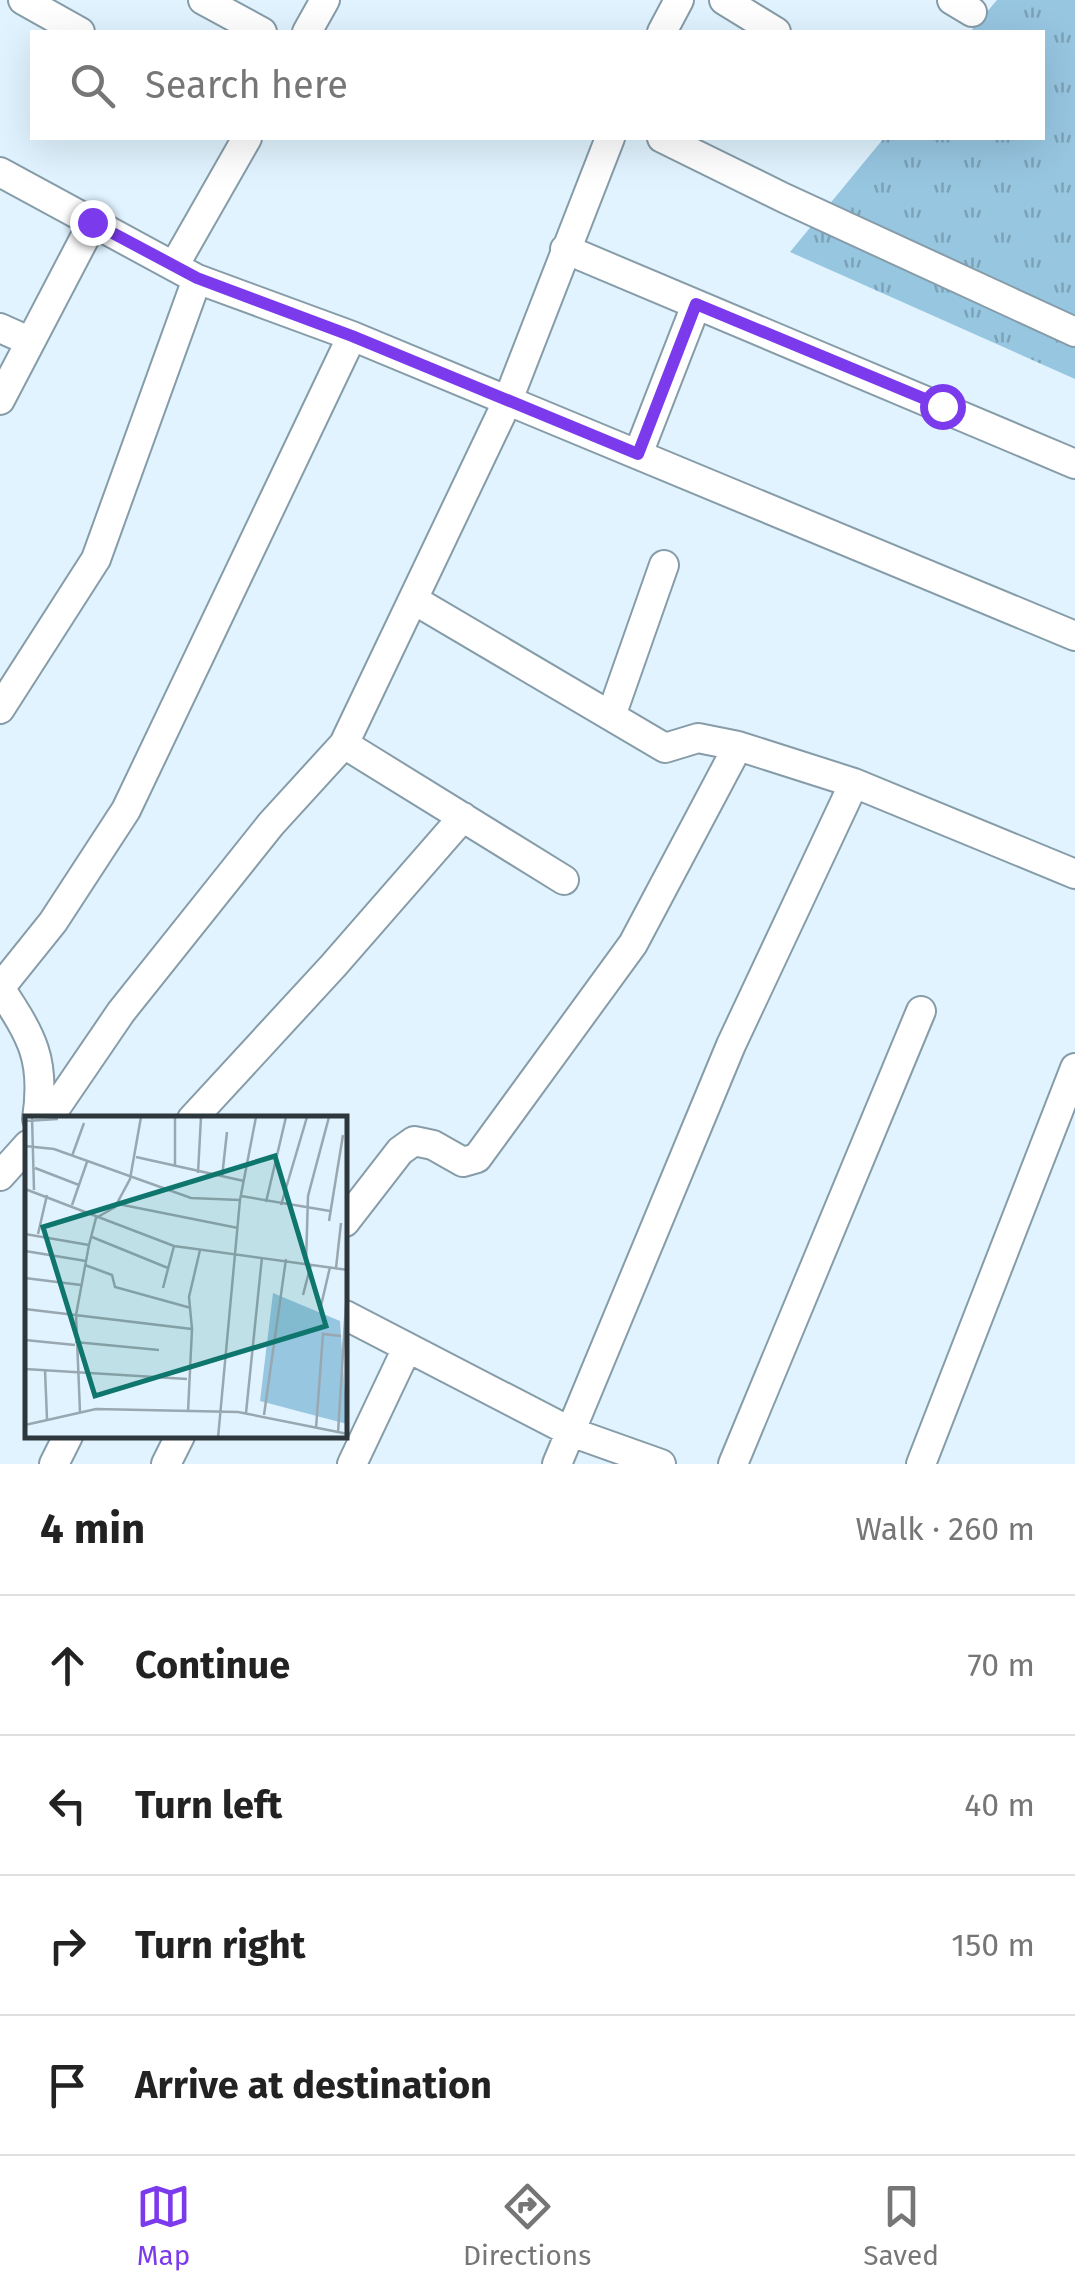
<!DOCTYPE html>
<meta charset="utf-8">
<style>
:root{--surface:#fff;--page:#f6f6f6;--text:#222;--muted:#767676;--line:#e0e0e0;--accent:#7c3aed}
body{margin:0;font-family:"Fira Sans",sans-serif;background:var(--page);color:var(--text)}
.stop{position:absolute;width:30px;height:30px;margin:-22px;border:8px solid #7c3aed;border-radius:50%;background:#fff}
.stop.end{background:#7c3aed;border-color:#fff;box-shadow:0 2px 10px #0008}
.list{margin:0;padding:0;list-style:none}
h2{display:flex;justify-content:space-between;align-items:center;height:130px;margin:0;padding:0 40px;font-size:42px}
h2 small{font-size:32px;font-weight:400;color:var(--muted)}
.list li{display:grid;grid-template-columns:65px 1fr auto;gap:30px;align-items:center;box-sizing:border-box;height:140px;padding:0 40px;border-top:2px solid var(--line)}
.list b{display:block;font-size:38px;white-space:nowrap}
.list em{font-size:32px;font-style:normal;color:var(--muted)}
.icon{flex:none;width:55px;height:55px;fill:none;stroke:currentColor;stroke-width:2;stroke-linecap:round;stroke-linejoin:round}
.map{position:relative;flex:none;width:1075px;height:1464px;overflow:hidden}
.search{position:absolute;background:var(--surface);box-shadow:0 10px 40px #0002;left:30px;right:30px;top:30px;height:110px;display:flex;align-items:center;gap:25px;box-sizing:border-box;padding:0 35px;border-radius:0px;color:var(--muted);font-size:38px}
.sheet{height:690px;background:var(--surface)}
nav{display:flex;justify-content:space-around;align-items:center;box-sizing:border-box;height:140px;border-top:2px solid var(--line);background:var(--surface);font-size:28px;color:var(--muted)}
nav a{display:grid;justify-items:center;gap:5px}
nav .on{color:var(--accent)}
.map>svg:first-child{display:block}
.grass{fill:url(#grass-tufts)}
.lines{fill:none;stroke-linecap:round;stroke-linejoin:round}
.minor-casing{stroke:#869ca8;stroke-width:32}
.minor{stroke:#fff;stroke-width:28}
.route{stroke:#7c3aed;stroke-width:12}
.inset-road{fill:none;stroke:#98a7b0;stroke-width:2.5}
.view{fill:#0f766e;fill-opacity:0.15;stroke:#0f766e;stroke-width:5}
.inset-edge{fill:none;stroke:#2d363b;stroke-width:5}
</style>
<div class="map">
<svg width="1075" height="1464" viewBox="0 0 1075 1464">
<defs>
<pattern id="grass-tufts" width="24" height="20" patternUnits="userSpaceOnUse" patternTransform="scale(2.5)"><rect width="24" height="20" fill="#97c6e1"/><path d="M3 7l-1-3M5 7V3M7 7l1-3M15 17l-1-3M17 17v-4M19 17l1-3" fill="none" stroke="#7ca2b8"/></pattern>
</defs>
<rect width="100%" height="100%" fill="#e0f3fe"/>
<!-- grass -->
<path class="grass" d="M997 0H1075V379L790 252 884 138H1042V32H970Z"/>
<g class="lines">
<defs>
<path id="minor" d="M23 0 80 32
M203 0 262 32
M724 0 776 32
M952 0 972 12
M307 32 325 0
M662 32 679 0
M662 138 784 198 1075 332
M0 172 197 279 352 336 1075 636
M565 249 1075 464
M174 266 247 138
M0 328 29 341
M0 400 93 222
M638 454 696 305
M414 600 665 748 698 738 738 746 854 783 731 1045 557 1464
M0 709 96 559 197 279
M611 716 664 565
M344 744 564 880
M854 783 1075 874
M0 988 53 922 126 810 352 336
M0 988C32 1037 46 1059 37 1119
M48 1119 121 1012 271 824 344 744 508 400 610 138
M192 1119 333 966 463 817
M0 1176 28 1145
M345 1222 400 1151 414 1141 433 1145 463 1162 477 1158 633 944 738 746
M345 1315 571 1432 661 1464
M54 1464 68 1436
M166 1464 180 1436
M352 1464 407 1348
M733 1464 921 1011
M921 1464 1075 1068"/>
</defs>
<!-- minor casing -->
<use href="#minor" class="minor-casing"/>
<!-- minor -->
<use href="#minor" class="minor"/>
</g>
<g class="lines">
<!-- route -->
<path class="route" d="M92 222 197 278 352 336 638 454 696 304 942 406"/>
</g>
<!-- overview -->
<g transform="translate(25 1116)">
<rect width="322" height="322" fill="#e0f3fe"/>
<path d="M248 177 315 205 322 308 235 285Z" fill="#97c6e1"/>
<path class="inset-road" d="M7 1 9 74M0 5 33 3M0 30 29 33 166 82 215 84M47 40 59 7M111 41 219 65M150 51V1M10 52 54 69M173 57 176 1M197 61 202 16M0 73 149 130 323 154M216 80 305 95M241 86 261 1M93 88 213 112M47 89 62 46M256 89 282 1M304 105 318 19M0 118 64 129M13 118 22 79M67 121 143 152M0 135 61 145M281 147 283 80 304 1M60 149 87 159 90 171 166 192M311 152 316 107M0 162 56 169M138 172 149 130M278 179 286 148M0 193 167 213 164 181 175 134M295 194 305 151M0 224 50 229M50 226 134 234M0 253 162 263M20 254 22 303M55 296 51 199 64 129 71 102 90 91 105 63 116 1M163 296 167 213M221 297 237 141M239 299 261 143M0 309 71 293 213 296 323 318M291 312 298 218 316 220M313 317 323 157M193 322 215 84 231 1"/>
<path class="view" d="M250 40 301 210 70 280 18 111Z"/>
<rect width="322" height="322" class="inset-edge"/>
</g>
</svg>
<div class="stop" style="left:942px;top:406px"></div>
<div class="stop end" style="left:92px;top:222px"></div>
<div class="search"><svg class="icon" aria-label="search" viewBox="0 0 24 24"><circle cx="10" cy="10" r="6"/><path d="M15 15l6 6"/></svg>Search here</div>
</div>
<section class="sheet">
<h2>4 min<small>Walk · 260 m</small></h2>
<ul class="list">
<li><svg class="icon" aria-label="ahead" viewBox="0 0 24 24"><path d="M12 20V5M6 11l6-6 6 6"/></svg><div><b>Continue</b></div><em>70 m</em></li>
<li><svg class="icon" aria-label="left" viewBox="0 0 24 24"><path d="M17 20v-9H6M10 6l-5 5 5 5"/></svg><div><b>Turn left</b></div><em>40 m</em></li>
<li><svg class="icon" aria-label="right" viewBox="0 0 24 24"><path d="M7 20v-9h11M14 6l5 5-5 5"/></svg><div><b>Turn right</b></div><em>150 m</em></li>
<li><svg class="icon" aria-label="arrive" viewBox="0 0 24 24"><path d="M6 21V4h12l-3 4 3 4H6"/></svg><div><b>Arrive at destination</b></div></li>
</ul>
</section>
<nav>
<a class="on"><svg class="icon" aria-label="map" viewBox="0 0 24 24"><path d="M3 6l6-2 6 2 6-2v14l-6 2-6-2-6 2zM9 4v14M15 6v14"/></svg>Map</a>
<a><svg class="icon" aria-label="directions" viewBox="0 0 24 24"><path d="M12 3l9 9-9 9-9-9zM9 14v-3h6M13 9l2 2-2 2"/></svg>Directions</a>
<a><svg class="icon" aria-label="saved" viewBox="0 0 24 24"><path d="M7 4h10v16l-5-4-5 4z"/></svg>Saved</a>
</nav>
